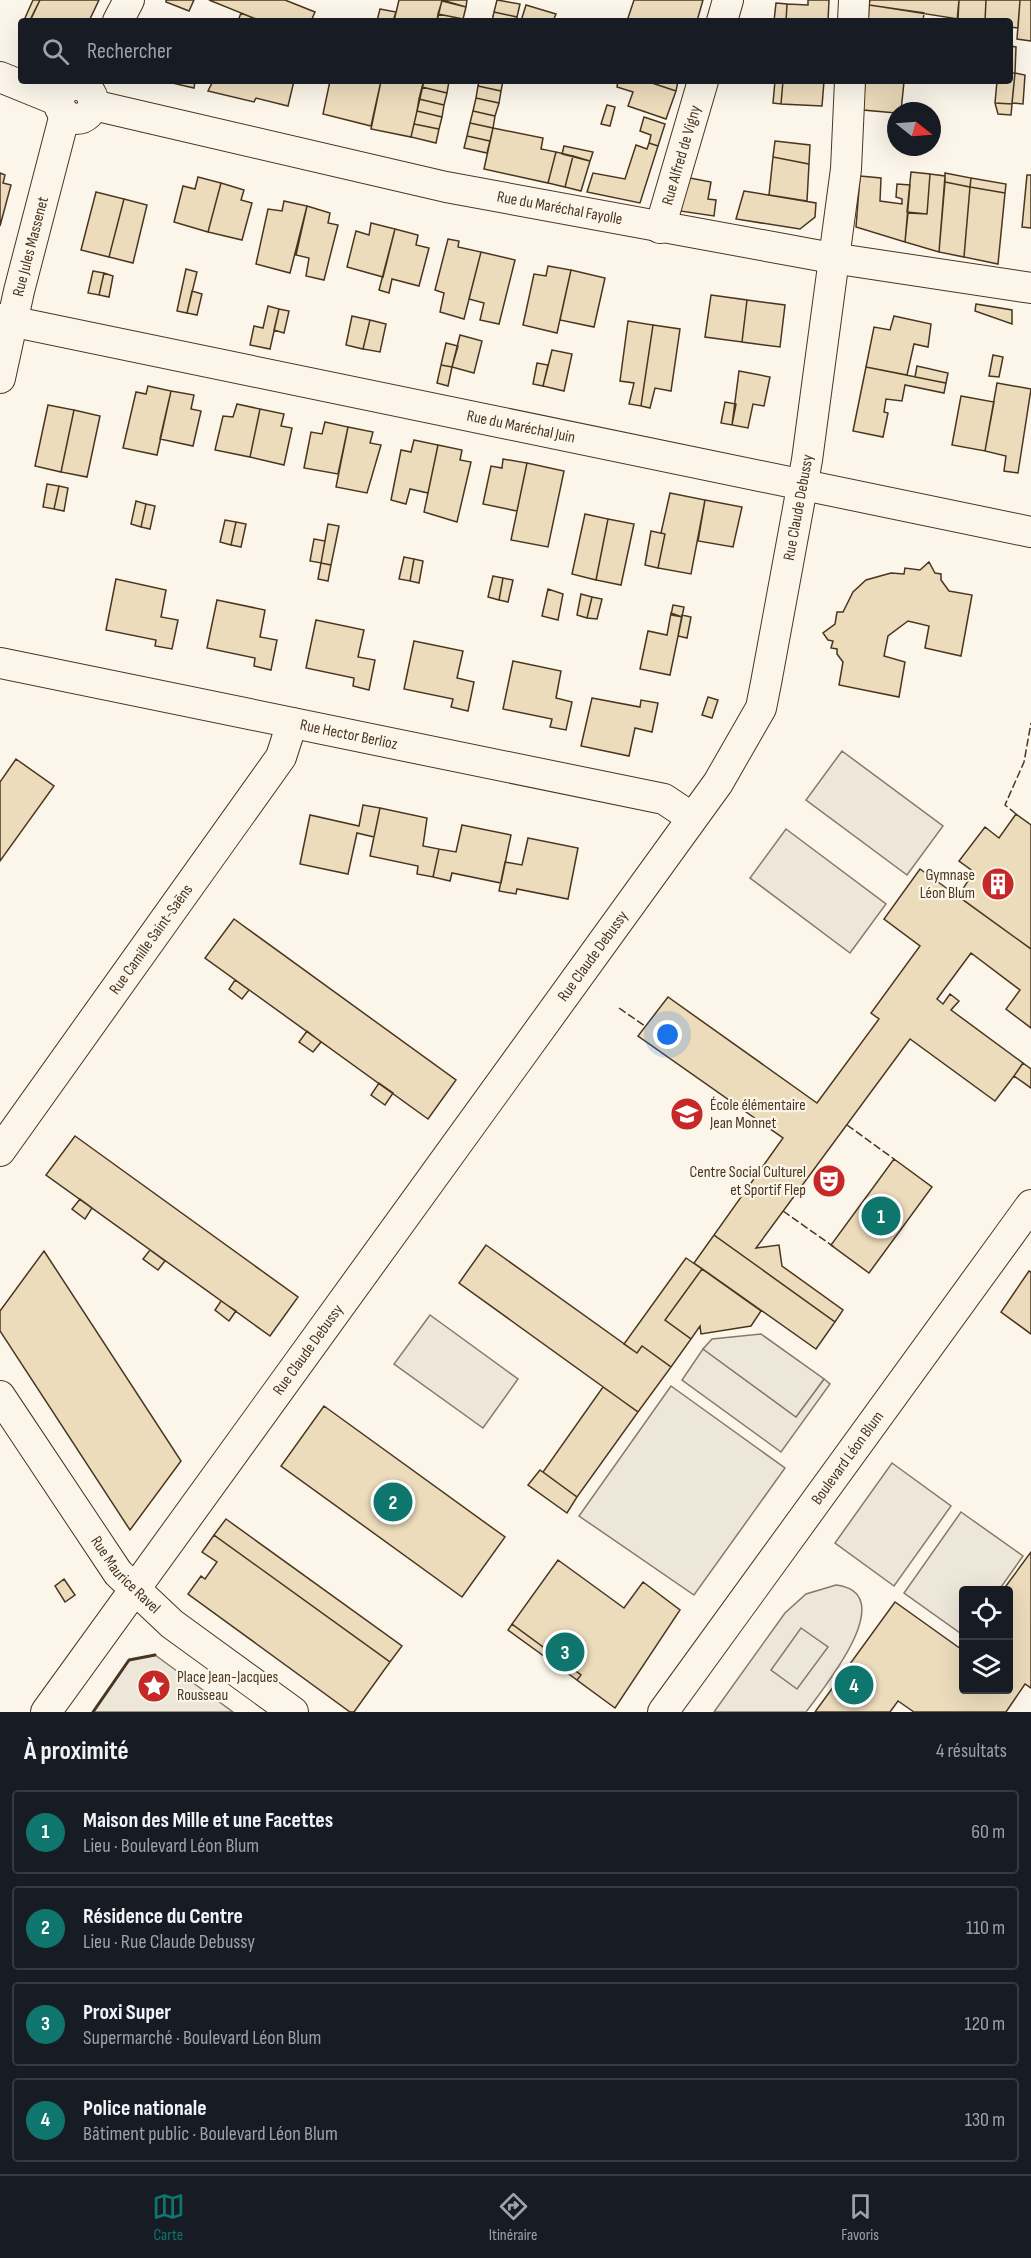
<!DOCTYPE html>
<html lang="fr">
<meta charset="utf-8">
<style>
:root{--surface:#171b24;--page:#242831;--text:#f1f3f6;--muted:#9ea1a6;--line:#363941;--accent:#0f766e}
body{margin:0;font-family:"Sofia Sans Condensed",sans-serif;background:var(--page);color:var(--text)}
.controls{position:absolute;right:18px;bottom:18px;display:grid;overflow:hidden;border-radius:6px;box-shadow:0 6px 24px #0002}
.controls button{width:54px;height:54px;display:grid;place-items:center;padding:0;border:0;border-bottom:2px solid var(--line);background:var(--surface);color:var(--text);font:30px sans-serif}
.compass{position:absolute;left:887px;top:102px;width:54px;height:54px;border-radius:50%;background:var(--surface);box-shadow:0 6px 24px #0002;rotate:107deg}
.you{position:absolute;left:668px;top:1035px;width:21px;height:21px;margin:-15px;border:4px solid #fff;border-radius:50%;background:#1a73e8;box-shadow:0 0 0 9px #1a73e833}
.badge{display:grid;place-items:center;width:39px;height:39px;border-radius:50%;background:var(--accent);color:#fff;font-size:20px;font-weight:700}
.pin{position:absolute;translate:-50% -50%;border:3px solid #fff;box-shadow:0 2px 6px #0006}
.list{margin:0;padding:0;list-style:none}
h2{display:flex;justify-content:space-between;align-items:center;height:78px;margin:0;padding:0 24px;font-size:26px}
h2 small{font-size:20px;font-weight:400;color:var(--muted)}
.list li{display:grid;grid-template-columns:39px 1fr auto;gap:18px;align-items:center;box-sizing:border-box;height:84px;margin:0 12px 12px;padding:0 12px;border:2px solid var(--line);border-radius:6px}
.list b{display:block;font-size:22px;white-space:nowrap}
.list p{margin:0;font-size:20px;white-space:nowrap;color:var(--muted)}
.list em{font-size:20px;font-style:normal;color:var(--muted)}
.icon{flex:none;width:33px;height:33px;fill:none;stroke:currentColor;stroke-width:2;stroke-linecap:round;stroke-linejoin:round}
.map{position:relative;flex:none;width:1031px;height:1712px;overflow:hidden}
.search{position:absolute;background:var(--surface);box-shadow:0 6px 24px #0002;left:18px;right:18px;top:18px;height:66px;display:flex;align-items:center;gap:15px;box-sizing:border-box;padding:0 21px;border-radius:6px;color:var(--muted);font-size:22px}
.sheet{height:462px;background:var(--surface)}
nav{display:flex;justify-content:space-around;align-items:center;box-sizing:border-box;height:84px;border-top:2px solid var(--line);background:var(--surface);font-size:16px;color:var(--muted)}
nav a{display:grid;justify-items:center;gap:3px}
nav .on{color:var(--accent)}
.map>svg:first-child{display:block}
.green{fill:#ede6d9;stroke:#887966;stroke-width:1.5}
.parking{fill:#ede7d9;stroke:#887966;stroke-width:1.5}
.building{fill:#ecdcbc;stroke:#4a3520;stroke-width:1.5}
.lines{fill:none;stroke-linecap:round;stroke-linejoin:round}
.street-casing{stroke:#4a3520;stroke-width:32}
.street{stroke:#fbf6e9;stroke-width:30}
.fence{stroke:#4a3520;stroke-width:1.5;stroke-dasharray:8 3;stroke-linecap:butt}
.wall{stroke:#4a3520;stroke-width:3}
.labels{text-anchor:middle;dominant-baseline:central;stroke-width:4.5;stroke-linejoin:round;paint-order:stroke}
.street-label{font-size:16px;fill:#4a3520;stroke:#fbf6e9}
.poi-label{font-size:16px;fill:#4a3520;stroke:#fbf6e9;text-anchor:end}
</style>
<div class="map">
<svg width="1031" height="1712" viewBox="0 0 1031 1712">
<rect width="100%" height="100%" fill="#fbf6e9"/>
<!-- green -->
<path class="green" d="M842 751 943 826 907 875 806 800Z
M786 829 886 904 850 953 750 878Z
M430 1315 518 1379 483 1428 394 1364Z
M703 1349 796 1417 824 1379 830 1384 781 1452 682 1380Z
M892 1463 951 1506 894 1586 835 1543Z
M836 1585C902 1593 823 1689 806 1712H714L785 1613 806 1594Z"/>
<!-- parking -->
<path class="parking" d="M761 1334 824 1379 796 1417 703 1349 712 1339Z
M671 1386 785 1468 694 1595 579 1516Z
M961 1512 1023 1556 999 1590H964L963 1635 904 1593Z
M801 1628 828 1647 797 1689 771 1670Z
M155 1655 233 1712H93L129 1660Z"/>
<!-- building -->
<path class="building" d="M33 0H40L30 20 25 18Z
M40 0H99L89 21H30Z
M166 0H194L189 11 166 2Z
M209 0H285L315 12 311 21H261Z
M399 0H442L437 21H394Z
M442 0H467L466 7Z
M497 0 520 4 517 17 494 12Z
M634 0H703L697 21H627Z
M808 0H829L828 21H786L787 4 808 5Z
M870 0H959L958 19 869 5Z
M959 0H986L985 21H957Z
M986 0H1020L1018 28 1010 27V21H985Z
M1020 0H1031V41L1017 39Z
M442 1 466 7 463 19 438 14Z
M776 3 787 4 786 21H774Z
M526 5 556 14 553 21H521Z
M869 5 924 13 923 21H868Z
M380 9 396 12 393 21H377Z
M494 12 517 17V21H492Z
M241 13 258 20V21H238Z
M438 14 463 19V21H437Z
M1010 46 1016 47 1015 73H1010Z
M1010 73H1015L1012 104 995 103 997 81H1010Z
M1015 73 1025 75 1023 104 1012 103Z
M164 81H195L194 88Z
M213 81H294L288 106 256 98 254 102 208 91Z
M330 81H381L371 126 323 114Z
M381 81H424L411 137 371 129Z
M424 81H449L447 93 422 87Z
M479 81H503L501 91 478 86Z
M618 81H646L676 91 666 119 628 106 633 92 617 87Z
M646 81H678L676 91Z
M775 81H783L781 104 773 103Z
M783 81H824L822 106 781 104Z
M865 81H918V83L904 82 901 111 896 113 863 110Z
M478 86 501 91 499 103 476 98Z
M422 87 447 93 444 105 419 99Z
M476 98 499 103 495 116 473 111Z
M419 99 444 105 442 117 417 111Z
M995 103 1012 104 1011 115 998 114Z
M607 105 615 107 610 126 601 124Z
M417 111 442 117 439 129 414 124Z
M473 111 495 116 493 128 470 123Z
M644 117 665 124 658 146 649 143 651 135 640 131Z
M470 123 493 128 490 141 467 136Z
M414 124 439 129 436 143 411 137Z
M493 128 543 138 541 149 556 152 548 183 484 169Z
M467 136 490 141 487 153 464 148Z
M775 141 810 145 809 164 773 157Z
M649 143 658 146 640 203 587 192 593 173 625 179 636 145 647 149Z
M564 146 593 152 590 161 562 154Z
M556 152 573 156 565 187 548 183Z
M573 156 590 161 581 191 565 187Z
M773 157 809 164 807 201 769 195Z
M911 172 930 174 927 214 907 212Z
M0 173 5 175 3 183 11 185 0 226Z
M945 173 971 178 970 187 945 182Z
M930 174 945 176 939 252 905 242 908 213 927 214Z
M1027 175H1031V228L1022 227Z
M860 176 881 178 880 201 902 204V199L896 197 897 184 910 185 905 242 856 227Z
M198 177 221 183 208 232 174 222 183 186 195 189Z
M690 178 711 182 708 199 716 200 714 216 680 211Z
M971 178 1006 184 1005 193 970 187Z
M945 182 970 187 964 257 939 252Z
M221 183 244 190 241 200 252 203 242 240 208 232Z
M970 187 1005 193 998 264 964 257Z
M744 191 816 203 815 217 800 229 736 219Z
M96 192 124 199 109 257 81 250Z
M124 199 147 205 133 263 109 257Z
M284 201 307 206 290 273 256 264 268 209 282 211Z
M307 206 330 213 328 223 338 225 324 280 306 276 309 258 296 255Z
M371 223 395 229 383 277 347 267 356 231 369 235Z
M395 229 418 235 416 245 429 248 419 286 392 279 389 293 379 290Z
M448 239 459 241 458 247 481 252 464 319 440 312 444 293 435 290Z
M481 252 515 260 499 324 480 320 484 303 469 299Z
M548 266 571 270 557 333 523 325 534 274 546 276Z
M186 269 197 272 187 313 177 311Z
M571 270 605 278 594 327 560 320Z
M93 271 104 273 99 295 88 293Z
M104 273 113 276 109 297 99 295Z
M192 291 202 294 197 315 187 313Z
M711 295 747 300 742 342 705 337Z
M747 300 785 305 780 347 742 342Z
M976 304 1012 310V324L975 311Z
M268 306 279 309 270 349 250 345 254 326 263 328Z
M279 309 289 311 284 333 274 330Z
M352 316 370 320 363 349 346 345Z
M894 316 931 324 928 347 914 344 907 375 866 367 874 327 890 330Z
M370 320 386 324 380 352 363 349Z
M628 321 653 325 641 406 629 404 634 383 620 381Z
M653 325 680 329 671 391 655 388 650 408 641 406Z
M460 335 482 341 474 373 452 367Z
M446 343 458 346 452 367 441 365Z
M552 350 572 354 564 391 543 386Z
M993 355 1003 357 999 377 989 376Z
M537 363 548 365 543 386 533 384Z
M441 365 452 367 448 386 437 383Z
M917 366 948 373 946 383 915 377Z
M866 367 946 383 944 393 905 385 902 401 886 399 884 412 888 413 883 437 853 431Z
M739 371 770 377 764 406 753 404 748 428 732 425Z
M997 383 1031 389 1018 473 1004 471 1006 456 985 451Z
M148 386 171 391 157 455 123 448 136 392 146 394Z
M171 391 194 395 191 409 201 411 193 446 160 439Z
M961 396 994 402 985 451 952 445Z
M725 402 736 404 732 425 721 423Z
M237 404 260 409 250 457 215 450 223 416 233 417Z
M48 405 74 410 61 472 35 466Z
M260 409 284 414 281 426 292 428 284 465 250 457Z
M74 410 100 416 87 477 61 472Z
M325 422 348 427 338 474 304 468 311 432 322 434Z
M348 427 373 432 370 443 381 445 367 493 336 487Z
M414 440 438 445 428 493 410 489 406 504 391 500 401 450 411 452Z
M438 445 462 450 460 460 471 462 457 522 424 512Z
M503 459 527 463 517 511 483 504 491 466 502 468Z
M527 463 564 471 548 547 511 540Z
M47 484 59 486 54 509 43 507Z
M59 486 68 488 64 511 54 509Z
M670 493 705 500 691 574 658 568 665 534 661 533Z
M705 500 742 507 733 547 698 541Z
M136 501 146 504 141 527 131 524Z
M146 504 155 506 150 529 141 527Z
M585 514 608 519 596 580 572 574Z
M608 519 634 524 621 585 596 580Z
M225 520 236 522 231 545 220 542Z
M236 522 246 524 241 547 231 545Z
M328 524 339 526 331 565 321 563Z
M651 531 665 534 658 568 645 565Z
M314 539 325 541 321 563 310 561Z
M404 557 414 559 410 581 399 579Z
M414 559 423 561 419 583 410 581Z
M929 562 935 573 941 574V580L949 591 972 595 961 656 925 648 929 626 908 621 888 636 884 656 905 662 899 697 839 685 843 662 837 654V649L831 648 833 641 828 640 823 633 835 624 837 612H843L853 592 866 580 891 573 904 574 905 568 920 570Z
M321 563 331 565 328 581 318 579Z
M493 576 503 578 499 600 488 597Z
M503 578 513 580 508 602 499 600Z
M116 579 166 590 161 617 178 620 172 649 155 646 156 640 106 630Z
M548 589 563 594 558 620 542 616Z
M581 594 592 597 587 618 577 615Z
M592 597 602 599 597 619 587 618Z
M217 600 265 610 260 637 277 640 271 670 254 666 255 658 207 648Z
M673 605 684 607 682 617 671 615Z
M671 613 682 617 670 675 640 669 648 631 667 635Z
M682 615 691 617 687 638 678 636Z
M316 620 364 630 358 657 375 660 369 690 353 686 354 678 306 668Z
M414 641 463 651 457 678 474 682 468 711 451 707 453 699 404 689Z
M513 661 561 671 556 698 572 702 566 730 550 727 552 719 503 709Z
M708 697 718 700 712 718 702 715Z
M592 698 640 707 641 700 658 703 652 732 635 728 629 756 581 746Z
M16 759 54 786 0 861V782Z
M363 805 380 808 374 837 357 833 348 874 300 864 310 815 359 826Z
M380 808 427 818 423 846 439 849 433 877 417 874 418 866 370 856Z
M1016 814 1031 825V949L958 896 974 872 959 861 985 827 999 838Z
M462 825 511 835 501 883 452 873 450 881 433 877 439 849 456 852Z
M528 838 578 848 568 899 517 889 516 894 499 891 505 862 522 865Z
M920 869 1031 949V1028L1006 1009 1020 990 971 953 937 999 943 1004 950 994 959 1001 951 1010 1023 1063 1014 1076 995 1101 910 1039 756 1248 779 1245 782 1266 843 1310 835 1322 714 1235 783 1138 638 1036 668 997 817 1103 879 1019 871 1013 920 946 884 919Z
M234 919 456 1080 428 1119 205 958Z
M235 980 249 990 242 999 229 989Z
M307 1031 321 1042 313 1052 299 1042Z
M1023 1063 1031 1069V1088L1014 1076Z
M379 1083 393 1093 385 1105 371 1095Z
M75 1136 298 1297 270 1336 46 1175Z
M894 1159 932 1187 869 1273 831 1245Z
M80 1199 92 1208 85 1219 72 1209Z
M714 1235 835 1322 816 1349 694 1263Z
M486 1245 637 1353 642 1346 671 1367 638 1412 459 1283Z
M150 1250 165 1261 158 1270 143 1259Z
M44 1251 181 1461 130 1530 0 1331V1311Z
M686 1258 702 1269 665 1320 691 1339 671 1367 642 1346 637 1353 624 1344Z
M702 1269 761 1311 751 1326 701 1334 700 1326 691 1339 665 1320Z
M1029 1271 1031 1272V1334L1001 1312Z
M221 1301 236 1311 229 1321 215 1310Z
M603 1387 638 1412 577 1497 543 1472Z
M324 1406 505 1537 462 1597 281 1466Z
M540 1470 577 1497 567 1513 528 1485Z
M226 1519 402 1646 390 1662 214 1535Z
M214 1535 390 1662 354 1712H350L188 1594 201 1576 205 1579 217 1562 202 1552Z
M1031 1552V1688L1025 1684 1006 1712H914L898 1701 890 1712H815L895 1602 961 1649 964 1645V1690H1008V1590H1003Z
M558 1560 624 1608 643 1582 680 1610 615 1708 577 1680 581 1675 512 1624Z
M64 1579 75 1595 65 1602 55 1586Z
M512 1624 581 1675 577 1680 508 1630Z"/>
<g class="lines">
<defs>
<g id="street">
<path d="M118 21 129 0"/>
<path d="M722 21 728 0"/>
<path d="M853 21 854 0"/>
<path d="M0 77 59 101"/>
<circle cx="76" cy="102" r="17"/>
<path id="s1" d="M93 105 446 187 832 258 1031 288"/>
<path id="s2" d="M660 228 703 81"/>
<path id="s3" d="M0 319 1031 532"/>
<path id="s4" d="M0 378 19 291 65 114"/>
<path id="s5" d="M0 663 664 799 691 817"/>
<path id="s6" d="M0 1151 281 757 292 723"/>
<path id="s7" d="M0 1396 118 1573 172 1624 293 1712"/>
<path id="s8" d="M46 1712 718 783 761 708 766 683 807 460 846 169 850 81"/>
<path id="s9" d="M663 1712 1031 1205"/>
</g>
</defs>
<!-- street casing -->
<use href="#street" class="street-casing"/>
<!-- street -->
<use href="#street" class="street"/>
<!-- fence -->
<path class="fence" d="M1016 814 1005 805 1024 762 1031 723
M619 1008 645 1026
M847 1125 894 1159
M783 1211 834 1247"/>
<!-- wall -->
<path class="wall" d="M93 1712 129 1660 155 1655"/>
</g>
<!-- icons -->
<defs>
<symbol id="building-disc" viewBox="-11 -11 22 22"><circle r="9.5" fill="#c62828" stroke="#fbf6e9"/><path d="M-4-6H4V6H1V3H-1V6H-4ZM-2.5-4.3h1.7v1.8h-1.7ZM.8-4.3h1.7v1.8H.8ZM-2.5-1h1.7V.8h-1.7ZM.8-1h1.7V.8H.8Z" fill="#fff"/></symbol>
<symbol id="school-disc" viewBox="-11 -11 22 22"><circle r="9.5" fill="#c62828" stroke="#fbf6e9"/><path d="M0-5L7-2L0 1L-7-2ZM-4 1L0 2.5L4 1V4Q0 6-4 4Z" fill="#fff"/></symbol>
<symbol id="theatre-disc" viewBox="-11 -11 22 22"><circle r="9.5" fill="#c62828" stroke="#fbf6e9"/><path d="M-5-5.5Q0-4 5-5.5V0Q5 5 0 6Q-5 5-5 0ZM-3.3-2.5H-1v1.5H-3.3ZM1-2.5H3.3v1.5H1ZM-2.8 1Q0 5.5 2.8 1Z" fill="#fff"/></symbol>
<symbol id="sight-disc" viewBox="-11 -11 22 22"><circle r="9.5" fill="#c62828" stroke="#fbf6e9"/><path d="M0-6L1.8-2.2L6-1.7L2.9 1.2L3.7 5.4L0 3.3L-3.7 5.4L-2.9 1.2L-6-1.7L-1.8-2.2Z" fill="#fff"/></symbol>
</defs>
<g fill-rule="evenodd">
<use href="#building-disc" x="979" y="865" width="38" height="38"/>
<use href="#school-disc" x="668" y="1095" width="38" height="38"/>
<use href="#theatre-disc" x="810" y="1162" width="38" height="38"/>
<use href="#sight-disc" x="135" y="1667" width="38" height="38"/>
</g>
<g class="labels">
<!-- street labels -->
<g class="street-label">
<text stroke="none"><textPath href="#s2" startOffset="76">Rue Alfred de Vigny</textPath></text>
<text stroke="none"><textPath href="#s1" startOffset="478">Rue du Maréchal Fayolle</textPath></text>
<text stroke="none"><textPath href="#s4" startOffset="135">Rue Jules Massenet</textPath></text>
<text stroke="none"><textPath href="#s3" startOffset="532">Rue du Maréchal Juin</textPath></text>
<text stroke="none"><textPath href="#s8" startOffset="1437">Rue Claude Debussy</textPath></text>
<text stroke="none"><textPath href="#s5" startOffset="356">Rue Hector Berlioz</textPath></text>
<text stroke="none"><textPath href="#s6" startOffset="260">Rue Camille Saint-Saëns</textPath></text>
<text stroke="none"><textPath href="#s8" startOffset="933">Rue Claude Debussy</textPath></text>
<text stroke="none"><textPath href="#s8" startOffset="447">Rue Claude Debussy</textPath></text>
<text stroke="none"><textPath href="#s9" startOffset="314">Boulevard Léon Blum</textPath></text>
<text stroke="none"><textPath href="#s7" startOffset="219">Rue Maurice Ravel</textPath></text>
</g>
<!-- poi labels -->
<g class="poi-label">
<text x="975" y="875">Gymnase<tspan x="975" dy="18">Léon Blum</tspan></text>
<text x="710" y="1105" text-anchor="start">École élémentaire<tspan x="710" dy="18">Jean Monnet</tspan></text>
<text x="806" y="1172">Centre Social Culturel<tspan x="806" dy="18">et Sportif Flep</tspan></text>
<text x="177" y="1677" text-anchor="start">Place Jean-Jacques<tspan x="177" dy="18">Rousseau</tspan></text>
</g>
</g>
</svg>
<div class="controls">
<button><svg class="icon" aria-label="locate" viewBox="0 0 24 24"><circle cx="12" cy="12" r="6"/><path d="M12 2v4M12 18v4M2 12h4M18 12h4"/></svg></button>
<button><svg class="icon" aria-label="layers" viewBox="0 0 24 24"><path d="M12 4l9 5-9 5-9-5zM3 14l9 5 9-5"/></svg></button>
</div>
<svg class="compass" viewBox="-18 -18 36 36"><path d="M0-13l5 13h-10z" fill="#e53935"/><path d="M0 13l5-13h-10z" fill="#9ea1a6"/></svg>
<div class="you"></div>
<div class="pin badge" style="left:881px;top:1216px">1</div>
<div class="pin badge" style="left:393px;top:1502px">2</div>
<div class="pin badge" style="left:565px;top:1652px">3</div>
<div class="pin badge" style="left:854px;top:1685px">4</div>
<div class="search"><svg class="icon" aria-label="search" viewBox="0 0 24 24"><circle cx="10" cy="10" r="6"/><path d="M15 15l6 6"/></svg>Rechercher</div>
</div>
<section class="sheet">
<h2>À proximité<small>4 résultats</small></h2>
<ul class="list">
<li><span class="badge">1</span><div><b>Maison des Mille et une Facettes</b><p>Lieu · Boulevard Léon Blum</p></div><em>60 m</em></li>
<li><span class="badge">2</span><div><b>Résidence du Centre</b><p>Lieu · Rue Claude Debussy</p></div><em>110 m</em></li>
<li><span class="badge">3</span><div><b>Proxi Super</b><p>Supermarché · Boulevard Léon Blum</p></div><em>120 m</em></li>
<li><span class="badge">4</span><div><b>Police nationale</b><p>Bâtiment public · Boulevard Léon Blum</p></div><em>130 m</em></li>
</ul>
</section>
<nav>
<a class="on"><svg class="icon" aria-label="map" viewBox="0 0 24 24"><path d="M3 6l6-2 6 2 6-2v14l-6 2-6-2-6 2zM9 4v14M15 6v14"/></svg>Carte</a>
<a><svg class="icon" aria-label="directions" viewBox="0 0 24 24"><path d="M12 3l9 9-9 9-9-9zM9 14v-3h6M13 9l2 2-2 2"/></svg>Itinéraire</a>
<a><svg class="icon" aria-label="saved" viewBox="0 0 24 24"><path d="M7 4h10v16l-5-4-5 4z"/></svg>Favoris</a>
</nav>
